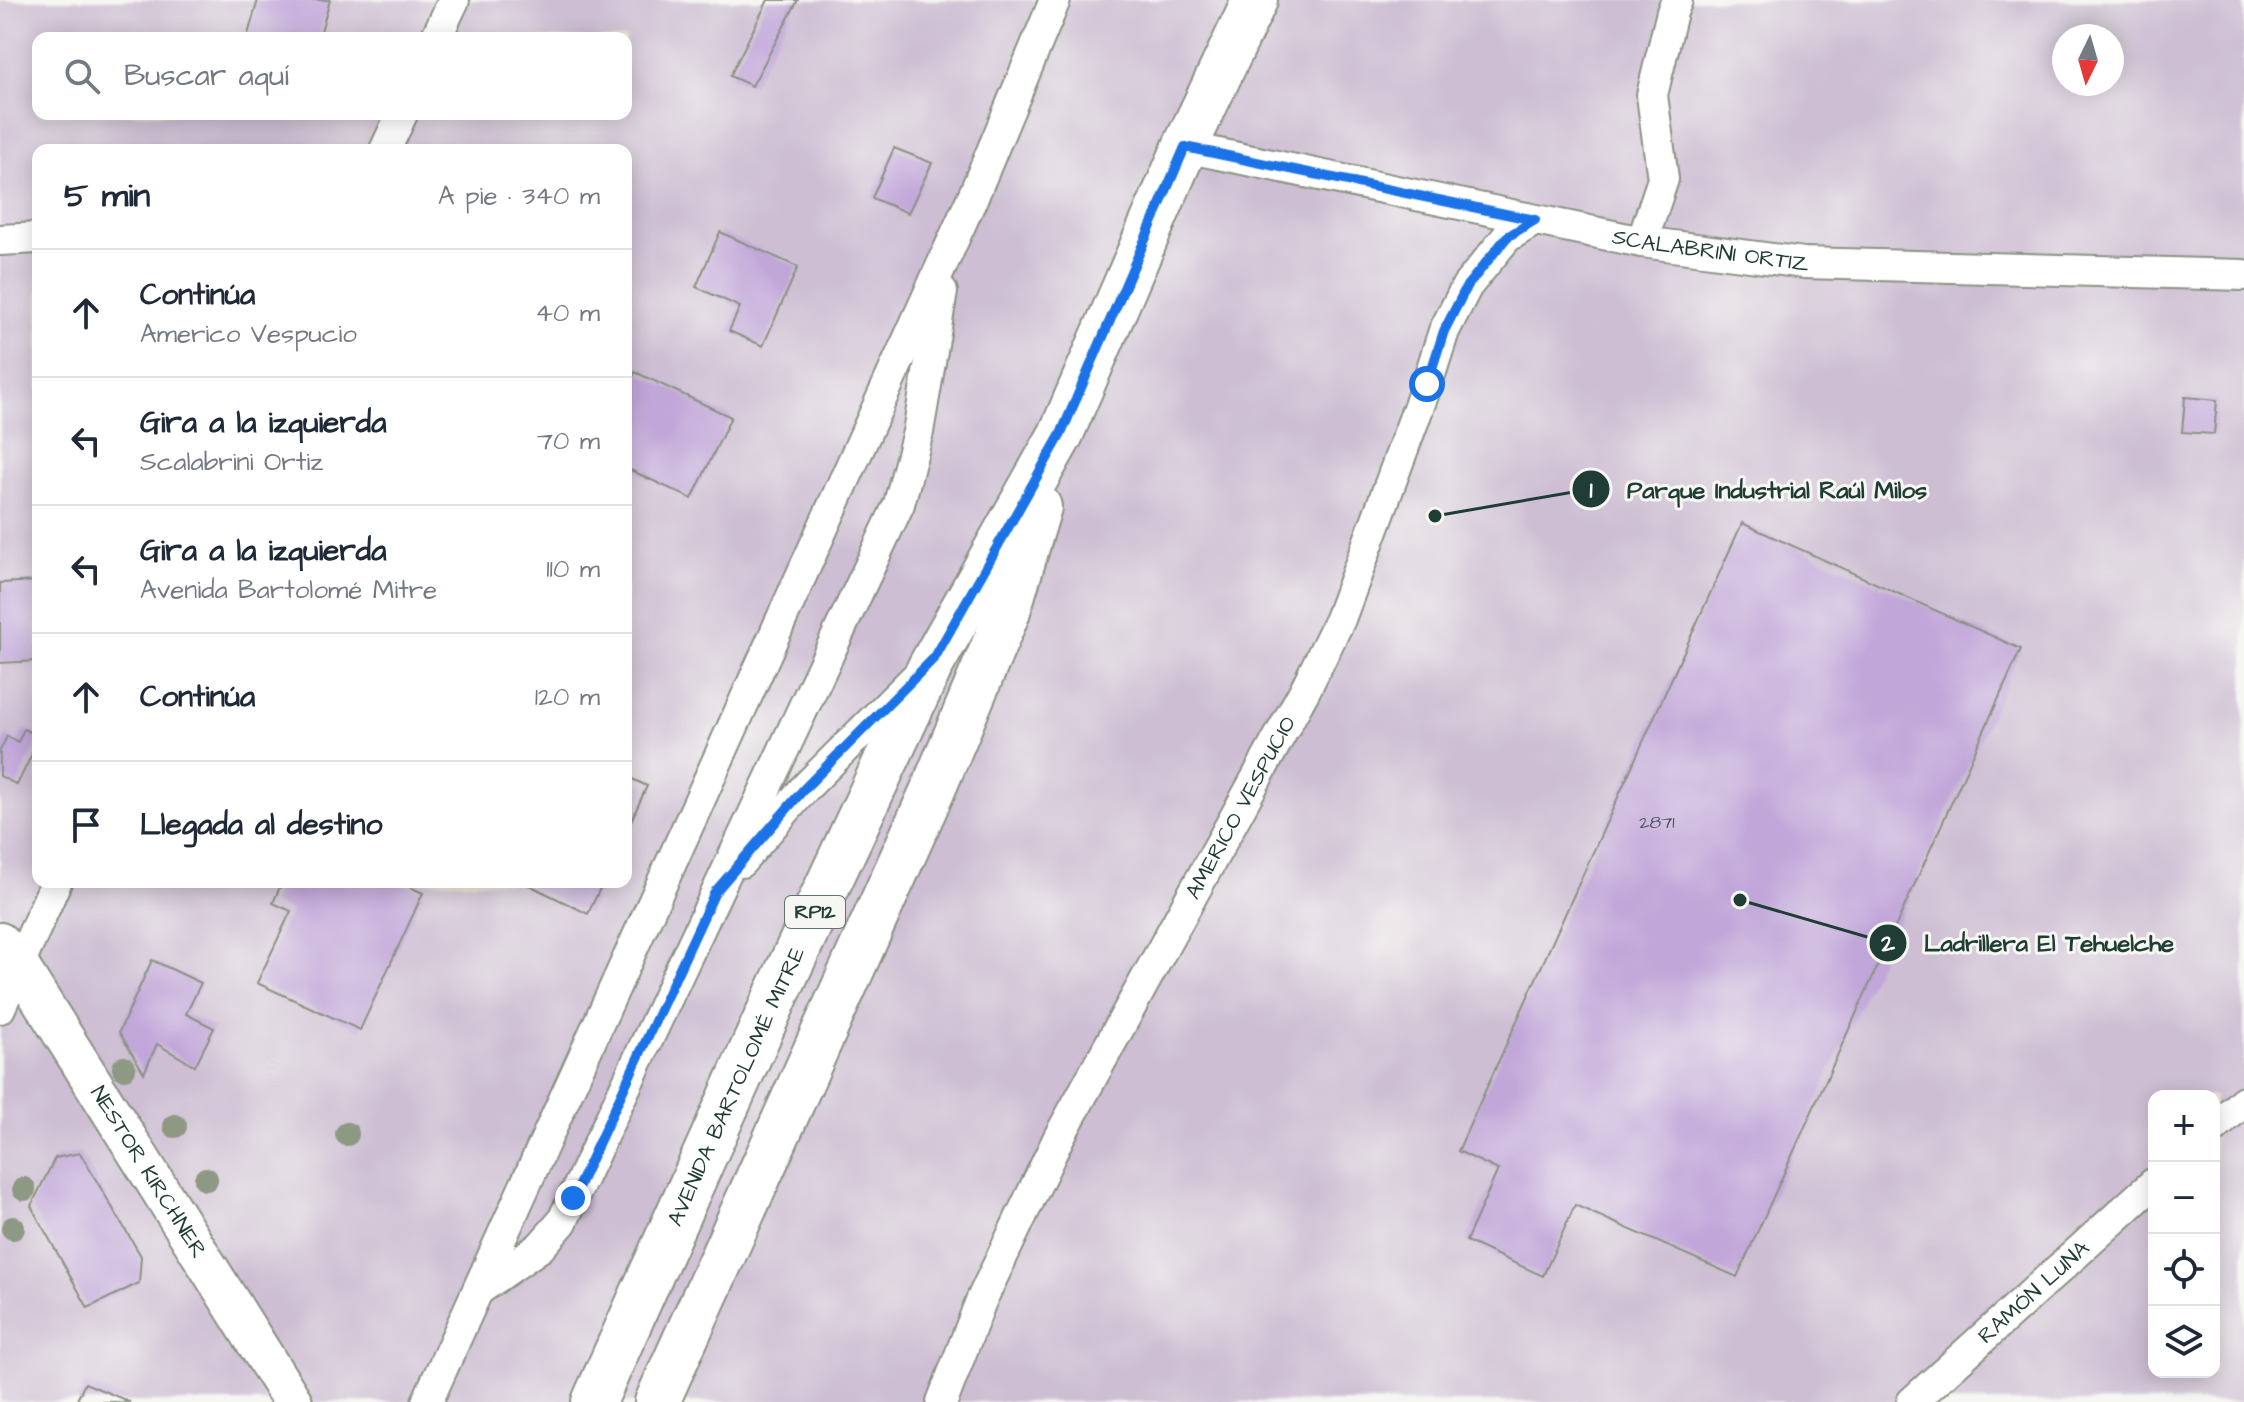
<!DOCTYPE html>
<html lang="es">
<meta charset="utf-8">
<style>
:root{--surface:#fff;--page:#f2f2f3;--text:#1f2937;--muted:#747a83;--line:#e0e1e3}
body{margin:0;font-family:"Architects Daughter",sans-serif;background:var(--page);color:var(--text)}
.controls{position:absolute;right:24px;bottom:24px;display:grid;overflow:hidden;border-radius:16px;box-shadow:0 4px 20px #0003}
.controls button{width:72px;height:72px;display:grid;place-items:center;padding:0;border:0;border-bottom:2px solid var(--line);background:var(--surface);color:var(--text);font:40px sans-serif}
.compass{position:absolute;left:2052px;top:24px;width:72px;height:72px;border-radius:50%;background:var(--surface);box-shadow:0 4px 20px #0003;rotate:185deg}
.stop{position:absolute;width:24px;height:24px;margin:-18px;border:6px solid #1a73e8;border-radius:50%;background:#fff}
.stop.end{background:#1a73e8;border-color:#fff;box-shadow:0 2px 8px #0008}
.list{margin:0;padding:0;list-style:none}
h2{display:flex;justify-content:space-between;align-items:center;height:104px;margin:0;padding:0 32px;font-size:34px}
h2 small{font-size:26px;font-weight:400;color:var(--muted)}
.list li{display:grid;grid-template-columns:52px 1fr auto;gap:24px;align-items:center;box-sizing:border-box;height:128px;padding:0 32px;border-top:2px solid var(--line)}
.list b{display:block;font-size:30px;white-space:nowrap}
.list p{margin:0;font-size:26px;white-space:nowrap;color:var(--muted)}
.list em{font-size:26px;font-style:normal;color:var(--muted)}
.icon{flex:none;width:44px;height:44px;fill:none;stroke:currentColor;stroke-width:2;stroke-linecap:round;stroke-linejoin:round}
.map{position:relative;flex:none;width:2244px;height:1402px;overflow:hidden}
.search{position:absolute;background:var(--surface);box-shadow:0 4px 20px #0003;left:32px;top:32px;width:600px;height:88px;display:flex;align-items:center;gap:20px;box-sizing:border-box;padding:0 28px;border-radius:16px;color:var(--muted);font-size:30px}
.panel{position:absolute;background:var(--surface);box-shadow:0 4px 20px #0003;left:32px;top:144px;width:600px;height:744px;border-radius:16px}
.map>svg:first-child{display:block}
.industrial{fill:#cdbed3;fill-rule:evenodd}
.building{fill:#c1a6d9}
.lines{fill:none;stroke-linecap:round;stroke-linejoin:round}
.minor-casing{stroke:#8a9283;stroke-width:34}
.tertiary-casing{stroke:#8a9283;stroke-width:42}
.primary-casing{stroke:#8a9283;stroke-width:48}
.minor{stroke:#fff;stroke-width:30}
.tertiary{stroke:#fff;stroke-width:38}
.primary{stroke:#fff;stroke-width:44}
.tree{fill:#8e9983}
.route{stroke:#1a73e8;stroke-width:10}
.labels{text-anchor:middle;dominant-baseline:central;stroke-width:6;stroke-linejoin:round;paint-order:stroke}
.number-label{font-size:18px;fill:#48575d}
.shield{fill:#f6f6f2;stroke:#60746d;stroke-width:2}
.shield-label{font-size:20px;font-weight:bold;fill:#1f3d34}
.street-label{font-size:22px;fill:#1f3d34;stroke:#f6f6f2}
.leader{fill:none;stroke:#1f3d34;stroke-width:3}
.callout-dot{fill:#1f3d34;stroke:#f6f6f2;stroke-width:3}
.mark-label{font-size:24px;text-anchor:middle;font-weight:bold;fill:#fff}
.callout-label{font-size:24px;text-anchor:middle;font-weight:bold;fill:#1f3d34;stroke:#f6f6f2;stroke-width:6;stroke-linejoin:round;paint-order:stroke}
</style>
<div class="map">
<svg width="2244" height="1402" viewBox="0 0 2244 1402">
<rect width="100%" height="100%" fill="#f6f6f2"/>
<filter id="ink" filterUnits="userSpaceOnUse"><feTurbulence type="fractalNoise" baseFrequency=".0125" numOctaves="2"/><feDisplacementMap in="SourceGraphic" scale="16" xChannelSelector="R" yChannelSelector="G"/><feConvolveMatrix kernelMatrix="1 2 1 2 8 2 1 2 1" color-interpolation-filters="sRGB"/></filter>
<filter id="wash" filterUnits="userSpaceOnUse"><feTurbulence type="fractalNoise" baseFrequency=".006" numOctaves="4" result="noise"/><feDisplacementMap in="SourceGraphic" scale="32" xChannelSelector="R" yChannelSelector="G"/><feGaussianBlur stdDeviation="1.8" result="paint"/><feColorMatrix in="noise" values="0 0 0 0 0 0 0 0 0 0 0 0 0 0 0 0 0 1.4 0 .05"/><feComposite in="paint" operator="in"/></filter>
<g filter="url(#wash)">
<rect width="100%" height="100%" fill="#f4e6d2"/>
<!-- industrial -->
<path class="industrial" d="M0 0H2244V1402H0ZM2064 36H2112V84H2064ZM38 38H626V114H38ZM38 150H626V882H38ZM2154 1096H2214V1372H2154Z"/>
<g id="blocks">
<!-- building -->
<path class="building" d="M258 0H330L319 38H247Z
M768 0H798L752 86 730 76Z
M894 148 932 163 908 213 872 198Z
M720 232 798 267 763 346 729 331 740 307 696 287Z
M635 372 731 417 692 499 626 468V391Z
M2185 397 2217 400 2214 434 2182 432Z
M1742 523 2021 649 1737 1277 1575 1205 1543 1276 1466 1241 1498 1170 1458 1151Z
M38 581V661L0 663V583Z
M24 729 38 736V742L17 785 0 776V751L7 736 18 742Z
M626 776 647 786 626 832Z
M282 882H399L423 893 360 1030 257 983 291 911 273 903Z
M523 882H603L588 914Z
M152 960 201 983 186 1014 214 1028 195 1066 157 1044 144 1073 119 1032Z
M80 1153 141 1256 139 1283 88 1308 31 1206 55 1158Z
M85 1383 130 1402H76Z"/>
</g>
</g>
<g filter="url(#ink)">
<use href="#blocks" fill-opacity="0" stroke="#8a9283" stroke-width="2"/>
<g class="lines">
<defs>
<g id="minor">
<path d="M436 38 454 0"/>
<path id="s1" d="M1185 147 1642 242 1804 263 2244 275"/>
<path d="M385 150 402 114"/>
<path d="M0 240 38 238"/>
<path d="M1642 242 1663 179 1652 95 1672 12 1677 0"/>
<path d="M741 862 804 789 917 676"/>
<path d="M0 1008 56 882"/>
<path d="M2214 1128 2244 1101"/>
<path d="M480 1289 540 1247 562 1222 899 504 918 432 942 292"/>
<path d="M427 1402 975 192 1055 0"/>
<path id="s2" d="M942 1402 981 1301 1059 1137 1305 690 1340 619 1427 384 1444 331 1467 286 1507 237 1535 220"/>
<path id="s3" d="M1912 1402 2154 1183"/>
</g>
<g id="tertiary">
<path id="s4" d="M0 942 19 965 293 1402"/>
</g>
<g id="primary">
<path id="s5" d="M594 1402 777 994 930 667 1061 434 1185 147 1255 0"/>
<path d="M657 1402 932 792 1007 614 1039 507"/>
</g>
</defs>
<!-- minor casing -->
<use href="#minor" class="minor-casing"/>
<!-- tertiary casing -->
<use href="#tertiary" class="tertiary-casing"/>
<!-- primary casing -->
<use href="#primary" class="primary-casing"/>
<!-- minor -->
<use href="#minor" class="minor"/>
<!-- tertiary -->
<use href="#tertiary" class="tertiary"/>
<!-- primary -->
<use href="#primary" class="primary"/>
</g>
<!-- trees -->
<g class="tree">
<circle cx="124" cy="1068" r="12"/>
<circle cx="175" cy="1126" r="12"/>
<circle cx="347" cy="1134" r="12"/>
<circle cx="206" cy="1179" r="12"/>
<circle cx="24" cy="1189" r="12"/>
<circle cx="13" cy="1228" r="12"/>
</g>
</g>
<g class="lines" filter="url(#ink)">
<!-- route -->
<path class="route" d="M573 1198 715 892 804 789 935 657 1061 434 1185 147 1535 220 1507 237 1467 286 1444 331 1427 384"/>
</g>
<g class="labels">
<!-- number labels -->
<g class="number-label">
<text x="1657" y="822">2871</text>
</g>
<!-- shield labels -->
<rect class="shield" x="785" y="896" width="60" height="32" rx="6"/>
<g class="shield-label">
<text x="815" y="912">RP12</text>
</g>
<!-- street labels -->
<g class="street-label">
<text stroke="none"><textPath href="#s1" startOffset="536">SCALABRINI ORTIZ</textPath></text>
<text stroke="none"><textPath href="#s2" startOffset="666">AMERICO VESPUCIO</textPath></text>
<text stroke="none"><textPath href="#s5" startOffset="346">AVENIDA BARTOLOMÉ MITRE</textPath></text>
<text stroke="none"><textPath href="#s4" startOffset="274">NESTOR KIRCHNER</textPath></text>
<text stroke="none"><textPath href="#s3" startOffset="164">RAMÓN LUNA</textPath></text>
</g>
</g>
<!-- callouts -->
<path class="leader" d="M1435 516L1591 489M1740 900L1888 943"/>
<g class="callout-dot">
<circle cx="1435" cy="516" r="8"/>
<circle cx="1740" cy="900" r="8"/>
<circle cx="1591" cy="489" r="20"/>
<circle cx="1888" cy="943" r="20"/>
</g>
<g class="mark-label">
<text x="1591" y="498">1</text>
<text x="1888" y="951">2</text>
</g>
<g class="callout-label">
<text x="1777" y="498">Parque Industrial Raúl Milos</text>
<text x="2049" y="951">Ladrillera El Tehuelche</text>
</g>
</svg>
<div class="controls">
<button>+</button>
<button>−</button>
<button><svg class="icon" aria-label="locate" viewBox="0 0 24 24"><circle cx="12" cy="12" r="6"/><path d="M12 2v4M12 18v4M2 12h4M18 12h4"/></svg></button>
<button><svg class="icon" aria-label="layers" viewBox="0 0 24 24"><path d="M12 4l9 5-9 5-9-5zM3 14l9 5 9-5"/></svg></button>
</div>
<svg class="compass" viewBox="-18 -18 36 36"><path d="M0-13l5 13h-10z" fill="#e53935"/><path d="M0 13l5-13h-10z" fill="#747a83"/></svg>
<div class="stop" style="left:1427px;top:384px"></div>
<div class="stop end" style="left:573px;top:1198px"></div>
<div class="search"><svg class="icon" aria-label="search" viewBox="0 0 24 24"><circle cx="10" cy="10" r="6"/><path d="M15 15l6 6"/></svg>Buscar aquí</div>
<section class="panel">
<h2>5 min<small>A pie · 340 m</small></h2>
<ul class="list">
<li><svg class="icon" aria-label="ahead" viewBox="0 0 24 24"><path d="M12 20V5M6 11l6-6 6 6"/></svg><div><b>Continúa</b><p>Americo Vespucio</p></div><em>40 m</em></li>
<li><svg class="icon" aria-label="left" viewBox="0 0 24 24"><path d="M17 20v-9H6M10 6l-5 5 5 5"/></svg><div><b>Gira a la izquierda</b><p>Scalabrini Ortiz</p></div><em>70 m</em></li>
<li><svg class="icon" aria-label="left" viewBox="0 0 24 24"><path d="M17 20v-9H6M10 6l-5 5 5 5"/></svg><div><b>Gira a la izquierda</b><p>Avenida Bartolomé Mitre</p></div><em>110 m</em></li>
<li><svg class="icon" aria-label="ahead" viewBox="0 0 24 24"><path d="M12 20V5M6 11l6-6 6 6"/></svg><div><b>Continúa</b></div><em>120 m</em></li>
<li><svg class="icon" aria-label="arrive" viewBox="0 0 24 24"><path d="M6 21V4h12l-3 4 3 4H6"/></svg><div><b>Llegada al destino</b></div></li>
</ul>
</section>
</div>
